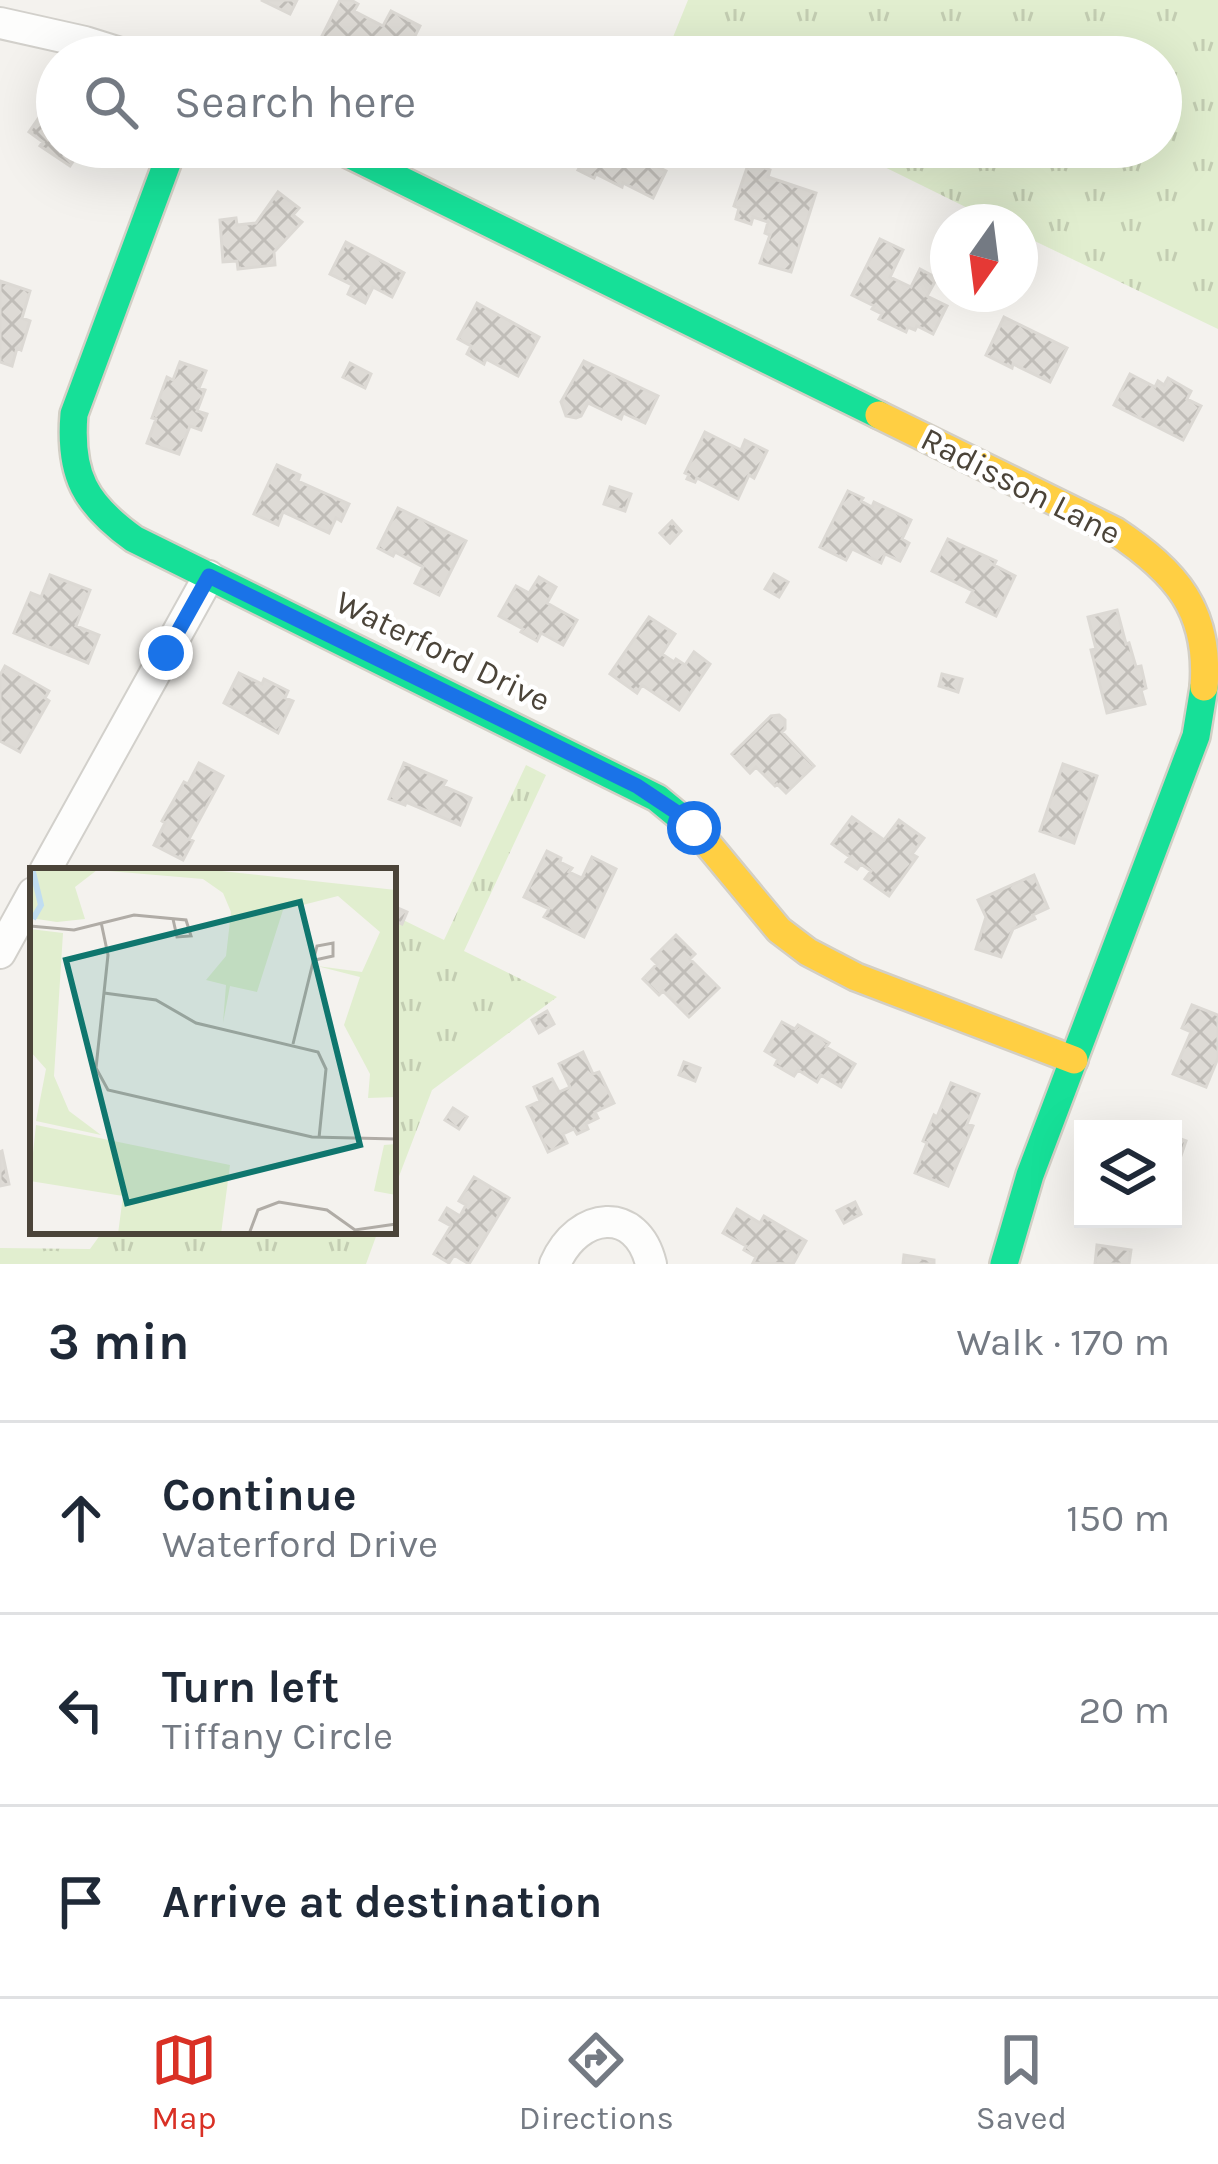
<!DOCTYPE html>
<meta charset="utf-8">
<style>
:root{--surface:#fff;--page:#f2f2f3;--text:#1f2937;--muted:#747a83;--line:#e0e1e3;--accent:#d93025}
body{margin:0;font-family:Karla,sans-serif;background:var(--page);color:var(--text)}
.controls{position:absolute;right:36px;bottom:36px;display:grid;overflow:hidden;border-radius:0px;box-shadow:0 12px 48px #0002}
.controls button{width:108px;height:108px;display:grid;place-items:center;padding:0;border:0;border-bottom:3px solid var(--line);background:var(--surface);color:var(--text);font:60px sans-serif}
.compass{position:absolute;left:930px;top:204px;width:108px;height:108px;border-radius:50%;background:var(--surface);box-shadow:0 12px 48px #0002;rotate:194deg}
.stop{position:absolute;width:36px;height:36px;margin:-27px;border:9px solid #1a73e8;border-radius:50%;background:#fff}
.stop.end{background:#1a73e8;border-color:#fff;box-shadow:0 3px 12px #0008}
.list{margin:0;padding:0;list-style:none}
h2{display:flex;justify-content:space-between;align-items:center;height:156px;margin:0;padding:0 48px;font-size:51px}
h2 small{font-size:39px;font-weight:400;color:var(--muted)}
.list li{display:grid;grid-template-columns:78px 1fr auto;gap:36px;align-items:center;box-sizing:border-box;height:192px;padding:0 48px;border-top:3px solid var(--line)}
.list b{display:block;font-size:45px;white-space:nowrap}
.list p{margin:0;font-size:39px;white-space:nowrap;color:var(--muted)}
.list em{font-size:39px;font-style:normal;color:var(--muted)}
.icon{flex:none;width:66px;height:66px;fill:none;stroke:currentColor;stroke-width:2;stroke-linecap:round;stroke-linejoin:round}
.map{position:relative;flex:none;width:1218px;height:1264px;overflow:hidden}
.search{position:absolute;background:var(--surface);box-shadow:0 12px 48px #0002;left:36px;right:36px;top:36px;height:132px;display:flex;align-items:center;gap:30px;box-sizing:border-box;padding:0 42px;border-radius:66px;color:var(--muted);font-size:45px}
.sheet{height:732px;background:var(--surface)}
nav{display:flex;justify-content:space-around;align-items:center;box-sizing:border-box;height:168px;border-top:3px solid var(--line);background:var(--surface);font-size:33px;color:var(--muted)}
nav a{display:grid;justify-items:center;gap:6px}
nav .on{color:var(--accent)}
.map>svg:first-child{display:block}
.park{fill:url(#park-tufts)}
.building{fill:url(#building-cross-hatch);stroke:#dcd9d4;stroke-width:3}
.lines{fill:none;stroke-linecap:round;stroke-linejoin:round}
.street-casing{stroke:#d2d0cb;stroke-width:34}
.fast-casing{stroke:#d3cfc5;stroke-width:32}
.slow-casing{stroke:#d3cfc5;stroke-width:32}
.street{stroke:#fdfdfc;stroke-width:30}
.fast{stroke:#16e098;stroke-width:27}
.slow{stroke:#ffcf43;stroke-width:27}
.route{stroke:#1a73e8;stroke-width:15}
.labels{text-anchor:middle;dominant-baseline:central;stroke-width:9;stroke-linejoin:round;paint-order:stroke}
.street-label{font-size:33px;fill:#4b4439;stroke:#fff}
.inset-river{fill:none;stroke:#c0ddf1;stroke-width:6}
.inset-road{fill:none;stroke:#b0aca6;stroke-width:3}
.view{fill:#0f766e;fill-opacity:0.15;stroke:#0f766e;stroke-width:6}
.inset-edge{fill:none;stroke:#4b4439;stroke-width:6}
</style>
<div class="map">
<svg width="1218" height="1264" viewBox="0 0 1218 1264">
<defs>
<pattern id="park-tufts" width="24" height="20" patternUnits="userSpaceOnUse" patternTransform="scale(3)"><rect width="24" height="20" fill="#e1eecf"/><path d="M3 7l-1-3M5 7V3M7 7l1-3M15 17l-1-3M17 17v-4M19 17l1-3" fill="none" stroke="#c3cdb2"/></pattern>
<pattern id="building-cross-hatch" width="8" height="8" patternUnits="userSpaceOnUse" patternTransform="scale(3)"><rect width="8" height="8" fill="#dedbd6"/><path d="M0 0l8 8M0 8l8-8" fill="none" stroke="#c0bdb8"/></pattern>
</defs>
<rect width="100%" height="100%" fill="#f4f2ee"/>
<!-- park -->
<path class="park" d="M688 0H1218V329L1020 234V222H996L844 147H1161V57H665Z
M526 765 546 775 464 951 557 997 432 1090 393 1192V915L444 940Z
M103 1231H378L366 1264H0V1248L90 1249Z"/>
<!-- building -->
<path class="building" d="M261 0H297L290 14Z
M340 0H351L358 4 354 11 383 26 391 11 420 26 409 48 417 52 414 57H345L333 51 335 47 320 40Z
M47 106 57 113V147H100L90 162 78 154 70 166 40 146 43 142 29 132Z
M590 147H617L666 171 653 198 623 183 622 187 596 174 594 178 578 170Z
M749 162 770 170 768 177 816 193 791 272 760 263 770 235 765 233 768 222 753 217 751 224 736 219 739 208 734 206Z
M278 192 299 208 293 215 302 222 274 252 275 265 238 269 237 261 223 262 220 220 236 218 237 225 256 223Z
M880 239 903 250 890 277 911 287 920 269 937 278 927 296 947 306 933 334 917 326 915 330 908 327 906 332 879 319 882 314 872 309 874 306 852 295Z
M346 242 404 273 392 297 373 287 365 303 348 294 352 285 330 274Z
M0 281 30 291 22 318 30 321 21 350 17 348 12 366 0 362Z
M477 303 539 337 518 376 486 359 484 364 467 354 471 346 458 339Z
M1004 317 1067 348 1050 382 1013 364 1012 368 986 355Z
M584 361 658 396 645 423 623 413 621 419 588 403 581 416 576 418 566 416 561 402Z
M180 362 206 371 199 388 205 390 197 411 207 414 201 430 190 426 179 454 147 443 156 419 152 418 167 377 173 380Z
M350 363 371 374 365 388 343 377Z
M1130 374 1155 387 1158 381 1164 385 1168 378 1191 391 1187 399 1201 406 1183 440 1114 405Z
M705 432 741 450 745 440 767 451 754 478 749 475 738 499 697 478 695 482 687 479 689 475 685 473Z
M277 465 300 475 298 481 349 504 341 521 336 518 329 533 283 512 278 525 254 514Z
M610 487 631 494 625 511 604 504Z
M848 491 863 498 861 501 872 507 874 502 911 520 902 539 909 543 900 561 885 554 881 563 852 549 846 560 820 547Z
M398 508 466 541 439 595 415 583 423 567 395 552 393 556 378 548Z
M672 521 681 531 670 543 660 533Z
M948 539 996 561 994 565 1015 576 996 616 967 602 973 591 932 571Z
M774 574 788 582 779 597 765 589Z
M50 575 90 590 76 626 99 635 88 663 14 633 31 593 41 597Z
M539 577 556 587 547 603 577 620 563 645 541 633 537 641 521 632 523 629 499 616 516 586 529 593Z
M1117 610 1126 644 1129 643 1136 667 1141 666 1146 688 1141 690 1145 704 1107 713 1091 650 1096 649 1088 617Z
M649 617 675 634 662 654 674 662 676 659 685 665 694 652 710 664 679 710 642 685 637 693 610 674Z
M5 666 49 691 45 698 49 701 20 752 0 741V675Z
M239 673 262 684 264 679 288 691 285 698 293 701 278 733 224 703Z
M942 674 962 679 958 692 939 686Z
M779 715 785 720V729L782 732 814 766 786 793 777 784 775 786 756 767 750 773 732 754 771 716Z
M199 763 223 776 189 839 193 841 183 860 154 845 165 823 162 821 184 782 188 784Z
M404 763 446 781 443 786 471 798 460 825 406 802 405 805 389 799Z
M1063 764 1097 776 1074 843 1040 831Z
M852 817 884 840 899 820 924 838 912 854 917 857 889 896 865 879 871 871 861 864 857 869 846 862 850 857 832 844Z
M547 851 561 858 560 862 572 868 569 872 582 878 592 857 616 869 584 937 544 917 549 909 524 897Z
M1034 875 1048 908 1033 915 1035 919 1013 929 1001 957 976 949 986 917 978 900Z
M393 906 407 912 402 924 393 920Z
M676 935 695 954 690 959 719 988 689 1017 663 991 659 995 643 979 657 964 652 959Z
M1192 1005 1218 1015V1058L1206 1087 1173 1074 1191 1032 1182 1028Z
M547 1011 554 1024 539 1033 532 1020Z
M782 1022 795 1029 798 1025 829 1043 826 1047 855 1064 841 1087 821 1075 817 1082 798 1070 794 1076 775 1065 778 1059 765 1051Z
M583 1052 593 1074 599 1072 614 1103 595 1112 598 1118 586 1124 588 1129 577 1134 574 1129 563 1134 567 1143 548 1152 527 1107 540 1101 534 1087 552 1079 559 1092 570 1087 559 1064Z
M684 1062 700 1068 695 1081 679 1075Z
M951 1083 979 1094 967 1124 973 1126 948 1186 915 1173 927 1143 923 1141 934 1115 937 1117Z
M453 1108 467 1117 459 1129 445 1120Z
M1173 1136 1186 1141 1173 1179Z
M2 1151 9 1184 0 1186V1152Z
M474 1177 509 1198 469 1264 454 1255 449 1263 434 1254 451 1226 440 1220 447 1208 460 1216 466 1205 459 1201Z
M855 1202 861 1214 844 1223 837 1211Z
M737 1209 760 1223 764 1216 806 1241 793 1264 753 1263 756 1257 744 1250 746 1246 723 1233Z
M1097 1245 1131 1250 1129 1264H1095Z
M904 1255 934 1260V1264H903Z"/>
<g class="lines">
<defs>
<path id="street" d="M0 23 85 42 133 57
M45 871 209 576
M0 953 33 893
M555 1264C578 1211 637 1205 651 1264"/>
<path id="fast" d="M173 147 74 414C69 475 85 504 134 539L657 798 697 831
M334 147 879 415
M1004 1264 1030 1175 1196 736 1204 687"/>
<path id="slow" d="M879 415 1115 531C1176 572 1210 610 1204 687
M697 831 779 930 808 952 856 977 1074 1060"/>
</defs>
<!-- street casing -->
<use href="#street" class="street-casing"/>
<!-- fast casing -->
<use href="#fast" class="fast-casing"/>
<!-- slow casing -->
<use href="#slow" class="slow-casing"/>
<!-- street -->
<use href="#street" class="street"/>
<!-- fast -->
<use href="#fast" class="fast"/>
<!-- slow -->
<use href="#slow" class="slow"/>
</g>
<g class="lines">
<!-- route -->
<path class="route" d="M166 653 209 576 637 786 676 812 694 828"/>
</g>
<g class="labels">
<!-- street labels -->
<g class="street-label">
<text transform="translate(1021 486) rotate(27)">Radisson Lane</text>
<text transform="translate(443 651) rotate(26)">Waterford Drive</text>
</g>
</g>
<!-- overview -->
<g transform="translate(30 868)">
<rect width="366" height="366" fill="#f4f2ee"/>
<path d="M0 0H164L366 22V229L338 230 340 206 314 157 330 109 287 98 332 104 350 64 308 28 253 42 227 124 200 118 193 155 196 117 176 112 196 88 201 44 193 25 173 11 67 2 45 19 55 51 27 54 0 50ZM0 61 33 65 24 208 39 243 71 267 6 253 16 201 0 183ZM6 257 200 297 191 366H88L93 328 0 313ZM366 276V327L344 323 354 277Z" fill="#e1eecf"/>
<path class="inset-river" d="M2 0 11 37 3 51"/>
<path class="inset-road" d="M71 54 78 87 66 200 78 222 282 269 366 271M0 58 44 62 104 47 156 52 161 68 147 69 143 51M74 125 126 132 166 155 288 184 296 201 289 270M263 176 287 78 303 75V88L285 92M219 366 228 342 249 334 297 342 325 362 366 356"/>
<path class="view" d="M270 34 330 277 97 335 36 92Z"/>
<rect width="366" height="366" class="inset-edge"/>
</g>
</svg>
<div class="controls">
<button><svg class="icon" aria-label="layers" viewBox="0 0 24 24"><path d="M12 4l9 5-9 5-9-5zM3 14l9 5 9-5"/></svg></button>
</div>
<svg class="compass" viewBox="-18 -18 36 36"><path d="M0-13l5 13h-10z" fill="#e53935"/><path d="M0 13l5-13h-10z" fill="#747a83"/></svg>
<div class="stop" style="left:694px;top:828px"></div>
<div class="stop end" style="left:166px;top:653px"></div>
<div class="search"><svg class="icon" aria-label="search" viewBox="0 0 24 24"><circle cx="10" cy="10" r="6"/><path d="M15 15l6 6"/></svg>Search here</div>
</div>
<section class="sheet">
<h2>3 min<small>Walk · 170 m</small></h2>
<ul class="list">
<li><svg class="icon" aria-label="ahead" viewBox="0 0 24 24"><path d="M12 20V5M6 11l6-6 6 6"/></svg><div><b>Continue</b><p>Waterford Drive</p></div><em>150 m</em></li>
<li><svg class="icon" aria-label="left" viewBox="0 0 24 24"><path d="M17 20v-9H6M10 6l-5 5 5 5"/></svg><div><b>Turn left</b><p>Tiffany Circle</p></div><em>20 m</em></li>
<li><svg class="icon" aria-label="arrive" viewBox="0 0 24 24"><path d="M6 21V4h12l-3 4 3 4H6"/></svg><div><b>Arrive at destination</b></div></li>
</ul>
</section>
<nav>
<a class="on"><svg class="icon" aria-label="map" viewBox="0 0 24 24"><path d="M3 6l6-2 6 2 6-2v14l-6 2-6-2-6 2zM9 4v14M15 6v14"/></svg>Map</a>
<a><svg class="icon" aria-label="directions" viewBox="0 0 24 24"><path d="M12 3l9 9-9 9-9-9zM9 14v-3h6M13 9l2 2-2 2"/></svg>Directions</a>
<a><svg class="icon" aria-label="saved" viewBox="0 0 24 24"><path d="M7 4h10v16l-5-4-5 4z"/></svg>Saved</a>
</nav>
